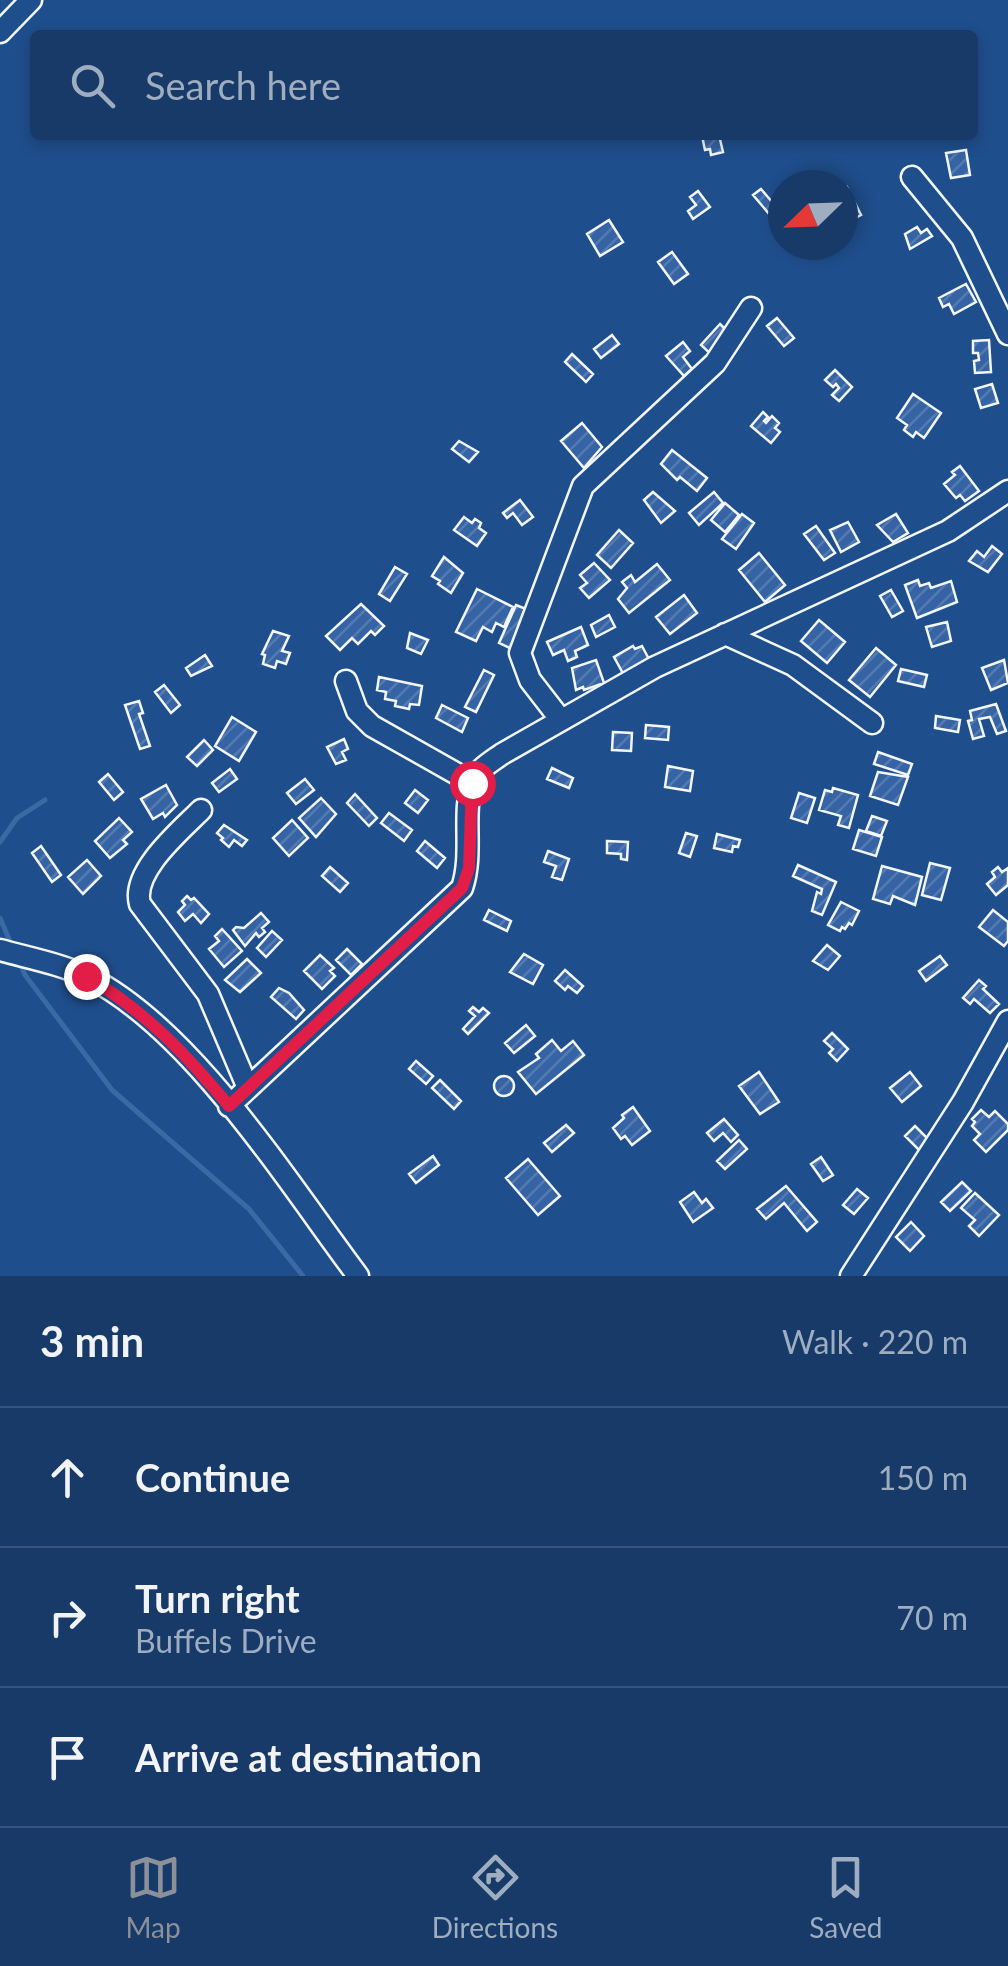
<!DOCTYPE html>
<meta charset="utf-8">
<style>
:root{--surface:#173a69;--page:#20416f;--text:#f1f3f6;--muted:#9eadc0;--line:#36547d;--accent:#8c9099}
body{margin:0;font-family:Lato,sans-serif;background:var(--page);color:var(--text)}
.compass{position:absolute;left:768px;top:170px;width:90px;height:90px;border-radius:50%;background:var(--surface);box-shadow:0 5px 15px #0003;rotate:247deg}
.stop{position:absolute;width:30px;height:30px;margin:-22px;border:8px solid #e11d48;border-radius:50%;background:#fff}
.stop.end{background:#e11d48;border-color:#fff;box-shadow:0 2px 10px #0008}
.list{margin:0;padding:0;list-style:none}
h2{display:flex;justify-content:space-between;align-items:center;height:130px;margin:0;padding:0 40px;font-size:42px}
h2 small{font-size:32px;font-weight:400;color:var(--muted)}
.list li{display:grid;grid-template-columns:65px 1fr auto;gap:30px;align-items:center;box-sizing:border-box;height:140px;padding:0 40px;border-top:2px solid var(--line)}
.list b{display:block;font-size:38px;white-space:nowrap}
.list p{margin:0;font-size:32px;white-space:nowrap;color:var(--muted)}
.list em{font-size:32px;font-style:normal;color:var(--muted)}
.icon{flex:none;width:55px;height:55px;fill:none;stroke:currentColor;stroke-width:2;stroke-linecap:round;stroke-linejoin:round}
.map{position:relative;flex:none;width:1008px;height:1276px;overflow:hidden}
.search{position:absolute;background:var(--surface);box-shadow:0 5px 15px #0003;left:30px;right:30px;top:30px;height:110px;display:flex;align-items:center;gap:25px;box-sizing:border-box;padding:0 35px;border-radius:10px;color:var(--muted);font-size:38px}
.sheet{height:550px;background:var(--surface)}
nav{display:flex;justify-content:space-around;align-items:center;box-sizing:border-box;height:140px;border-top:2px solid var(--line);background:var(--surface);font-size:28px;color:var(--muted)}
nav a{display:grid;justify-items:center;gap:5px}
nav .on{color:var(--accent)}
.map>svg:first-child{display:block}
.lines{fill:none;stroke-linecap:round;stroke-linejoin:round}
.stream{stroke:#3b69a3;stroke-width:5}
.building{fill:url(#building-hatch);stroke:#f2f6ff;stroke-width:2.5}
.minor-casing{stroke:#f2f6ff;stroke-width:25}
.minor{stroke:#1f4e8c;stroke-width:20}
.route{stroke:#e11d48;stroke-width:12}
</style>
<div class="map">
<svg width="1008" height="1276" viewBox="0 0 1008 1276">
<defs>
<pattern id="building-hatch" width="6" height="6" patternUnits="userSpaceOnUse" patternTransform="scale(2.5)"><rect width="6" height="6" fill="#3563a3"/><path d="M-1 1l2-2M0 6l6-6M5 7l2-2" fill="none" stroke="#537ab1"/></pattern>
</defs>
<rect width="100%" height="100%" fill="#1f4e8c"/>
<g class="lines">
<!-- stream -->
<path class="stream" d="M0 842 17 818 45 800
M0 918 12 946
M19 961 25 975 112 1090 249 1209 303 1276"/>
</g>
<!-- building -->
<path class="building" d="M719 135 723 152 711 155 710 149 705 150 702 136Z
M966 150 970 175 951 178 946 153Z
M847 187 861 215 851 220 843 203V189Z
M761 189 778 209 770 215 753 195Z
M698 191 710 207 693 219 688 211 696 205 690 197Z
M609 220 623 242 600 256 587 234Z
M917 227 921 233 927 229 932 236 910 249 905 234Z
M672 252 688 274 674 284 658 262Z
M966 284 976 302 954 314 949 304 943 307 939 298Z
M777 318 794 338 784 346 767 326Z
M720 324 728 332 715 358 701 345Z
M612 335 619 344 601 358 594 349Z
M989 340 991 372 975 373 974 361 979 360 978 353H973V341Z
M683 342 690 351 683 357 692 369 684 376 666 356Z
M572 354 593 374 586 382 565 362Z
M835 370 852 387 839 401 832 395 839 388 836 384 833 387 825 380Z
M992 384 998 403 981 408 975 389Z
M913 394 941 413 924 438 916 432 913 437 904 430 907 425 897 418Z
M763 412 768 417 764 421 766 423 772 416 779 423 775 428 780 432 771 443 751 426Z
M582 423 602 447 584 468 561 441Z
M459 441 478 452 469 462 452 449Z
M672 450 707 478 697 491 680 477 677 480 661 464Z
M960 466 979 491 965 501 960 495 956 498 944 484 955 475 952 472Z
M653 492 675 511 661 523 644 500Z
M714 492 723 503 699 525 689 513Z
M520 500 533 517 522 525 513 513 507 518 503 513Z
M725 503 739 515 725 532 711 520Z
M742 514 754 523 736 549 722 539Z
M896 514 908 533 893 542 877 525Z
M464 517 472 523 475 519 481 523 479 528 486 533 477 546 454 530Z
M848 522 859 542 841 552 830 530Z
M816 526 835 553 824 560 804 534Z
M619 530 633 543 611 568 597 555Z
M992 546 1002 554 988 572 969 561 977 551 984 557Z
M759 553 785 585 765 602 739 570Z
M444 557 463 573 451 593 438 584 440 581 432 576Z
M594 563 610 580 589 598 580 588 587 583 580 575Z
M657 564 670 580 629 613 618 599 627 588 622 582 631 575 635 582Z
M395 567 407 574 390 601 379 594Z
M918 580 920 586 929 583 931 588 951 581 957 602 917 618 905 585Z
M477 589 513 607 504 627 496 623 492 632 483 627 476 641 456 632Z
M891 590 903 611 892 617 880 596Z
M684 595 697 613 670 634 656 617Z
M361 604 384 626 375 635 371 631 358 644 352 638 340 650 326 636Z
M516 605 526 609 512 649 499 643Z
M609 615 615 627 596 637 591 625Z
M819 620 845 642 827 663 801 641Z
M947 622 951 641 932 647 926 627Z
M581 627 588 645 575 651 577 657 568 661 564 650 553 655 547 642Z
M273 631 289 636 282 651 290 653 286 664 277 661 275 668 263 664 265 655 262 654Z
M410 633 428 640 421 654 407 648Z
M633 646 635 649 642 646 651 663 625 677 614 657Z
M876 648 896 665 870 697 849 680Z
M205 655 212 666 191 676 186 668Z
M596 660 604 683 584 690 583 687 576 690 572 668Z
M1004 660 1008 683 991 690 982 668Z
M901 669 927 675 924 687 898 681Z
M484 670 494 675 476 712 465 707Z
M379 677 422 686 419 705 410 704 409 709 395 706 396 701 385 699 386 692 377 690Z
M164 685 180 705 171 713 155 692Z
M139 701 143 713 139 714 150 746 140 749 125 705Z
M996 704 1006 731 997 734 990 717 979 719 984 736 973 739 968 721 972 720 970 711Z
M442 705 468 718 462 732 436 718Z
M936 716 960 720 958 732 935 728Z
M232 717 256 732 239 761 215 746Z
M646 725 669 727 668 740 645 738Z
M613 732 632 733 631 751 612 750Z
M344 739 348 749 342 752 346 760 336 764 327 747Z
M204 740 213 750 197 766 187 757Z
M878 752 912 764 908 775 874 764Z
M668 766 693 771 690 791 665 787Z
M552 768 573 778 569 788 547 779Z
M230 769 237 779 219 792 212 783Z
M878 772 908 777 898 805 870 796Z
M108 774 123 792 114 800 99 782Z
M305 779 314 790 296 804 287 793Z
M166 785 177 805 165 817 163 813 153 819 141 799Z
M833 788 858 795 849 828 838 825 841 816 819 810 825 790 832 792Z
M415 790 428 800 418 813 405 803Z
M799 793 815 798 807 823 791 818Z
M355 794 377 818 369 826 347 803Z
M321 798 336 814 316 837 299 818Z
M389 813 412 830 404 841 381 823Z
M872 816 887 821 881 836 866 831Z
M119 818 132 832 123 840 127 844 110 858 95 841Z
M292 820 308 838 289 856 273 838Z
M224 825 247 840 242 846 234 840 229 847 221 840 223 838 217 833Z
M859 830 882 837 876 856 853 849Z
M686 833 697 836 690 857 679 853Z
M717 834 740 840 738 847 733 846 732 852 714 848Z
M425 841 445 858 437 868 417 851Z
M607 841 628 842 627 860 621 859V854L607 853Z
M41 846 61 875 52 882 32 853Z
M548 851 569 859 562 880 552 877 556 866 544 862Z
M87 860 101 876 83 894 68 877Z
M930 863 950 868 941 900 922 895Z
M798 865 836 882 822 915 812 911 817 892 821 894 822 889 793 876Z
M882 866 922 877 915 905 893 896 890 904 873 899Z
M330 867 348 883 340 892 322 876Z
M998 867 1002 872 1008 868V885L996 895 987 884 995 877 992 872Z
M187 896 191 900 194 898 209 914 201 923 193 914 185 921 178 912 185 905 182 901Z
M841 902 859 911 852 925 849 923 845 929 842 927 840 931 828 925Z
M489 910 511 921 507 931 484 920Z
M993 910 1008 922V941L1004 946 979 927Z
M261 913 269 922 262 928 265 932 259 937 256 933 245 946 233 930 236 927 244 928Z
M222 929 242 951 224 967 209 949 219 941 215 936Z
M272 931 282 940 266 957 257 948Z
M827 945 840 956 828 970 813 961Z
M347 949 362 964 351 975 336 960Z
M524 954 543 965 533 984 510 972Z
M320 955 334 968 330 971 335 976 322 989 304 971Z
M940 956 947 965 926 981 919 971Z
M247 959 261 973 240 992 225 980Z
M565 970 583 986 577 993 568 986 565 990 555 981Z
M979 980 986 986 983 989 999 1004 990 1013 974 999 970 1004 963 998Z
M279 988 289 993 304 1010 296 1019 271 997Z
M473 1007 479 1012 483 1008 489 1013 468 1034 463 1029 475 1016 469 1011Z
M526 1025 535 1036 514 1053 505 1043Z
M832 1033 848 1049 837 1061 829 1053 833 1049 824 1041Z
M552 1040 561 1051 573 1041 584 1055 536 1094 518 1072 539 1058 536 1054Z
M416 1061 433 1076 426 1084 409 1069Z
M759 1072 779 1102 760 1114 739 1086Z
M910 1072 921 1086 902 1102 890 1088Z
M494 1086a10 10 0 1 1 20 0a10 10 0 1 1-20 0Z
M440 1080 461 1101 454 1109 432 1088Z
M633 1107 650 1131 632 1145 625 1136 621 1139 613 1128 624 1118 622 1115Z
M981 1110 989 1117 995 1111 1008 1124V1130L986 1152 974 1140 980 1134 972 1126 975 1122 972 1119Z
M724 1119 738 1135 731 1142 723 1133 714 1141 707 1133Z
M566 1125 574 1133 552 1152 544 1143Z
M915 1126 929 1140 919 1150 905 1136Z
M739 1140 747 1149 725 1169 717 1161Z
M433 1156 439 1165 416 1183 409 1174Z
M821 1157 833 1175 823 1181 811 1164Z
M528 1159 560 1196 538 1215 506 1178Z
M962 1182 971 1191 950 1211 941 1202Z
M786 1186 817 1222 807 1231 784 1203 766 1219 757 1209Z
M857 1189 868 1198 854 1214 843 1205Z
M694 1192 702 1203 706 1199 713 1208 693 1222 680 1202Z
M975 1193 999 1215 979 1236 969 1226 975 1220 961 1208Z
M911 1222 924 1236 910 1251 896 1237Z"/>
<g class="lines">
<defs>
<path id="minor" d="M0 32 31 0
M912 177 962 238 1008 334
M725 634 793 665 872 723
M346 681 357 711 372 726 473 783
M561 720 530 680 520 653 583 486 715 363 751 308
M201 810C179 832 131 872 140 904L208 994 248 1088
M0 950C29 958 61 964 88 977 192 1029 288 1183 358 1276
M229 1106 462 888C474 853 461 812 473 782 478 769 491 762 502 754L655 667 948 531 1008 491
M851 1276 963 1102 1008 1021"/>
</defs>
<!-- minor casing -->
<use href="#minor" class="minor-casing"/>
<!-- minor -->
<use href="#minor" class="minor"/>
</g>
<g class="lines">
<!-- route -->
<path class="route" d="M86 976C146 1012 185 1053 229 1106L462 888 469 868 472 783"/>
</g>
</svg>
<svg class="compass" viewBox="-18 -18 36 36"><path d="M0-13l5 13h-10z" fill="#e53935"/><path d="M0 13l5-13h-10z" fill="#9eadc0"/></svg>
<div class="stop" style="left:472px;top:783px"></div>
<div class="stop end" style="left:86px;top:976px"></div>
<div class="search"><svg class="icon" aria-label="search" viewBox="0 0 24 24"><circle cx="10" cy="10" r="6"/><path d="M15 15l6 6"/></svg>Search here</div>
</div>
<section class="sheet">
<h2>3 min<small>Walk · 220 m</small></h2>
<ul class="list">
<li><svg class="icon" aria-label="ahead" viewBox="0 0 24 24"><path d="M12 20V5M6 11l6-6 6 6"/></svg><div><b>Continue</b></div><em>150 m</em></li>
<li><svg class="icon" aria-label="right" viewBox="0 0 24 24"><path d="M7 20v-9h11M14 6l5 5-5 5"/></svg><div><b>Turn right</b><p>Buffels Drive</p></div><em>70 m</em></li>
<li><svg class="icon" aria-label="arrive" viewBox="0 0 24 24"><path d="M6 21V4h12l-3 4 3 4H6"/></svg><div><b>Arrive at destination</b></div></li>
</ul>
</section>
<nav>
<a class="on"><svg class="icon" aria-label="map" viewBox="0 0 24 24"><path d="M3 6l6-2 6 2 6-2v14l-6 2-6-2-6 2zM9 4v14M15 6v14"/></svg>Map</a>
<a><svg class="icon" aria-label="directions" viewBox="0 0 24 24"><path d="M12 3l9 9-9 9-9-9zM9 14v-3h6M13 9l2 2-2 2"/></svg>Directions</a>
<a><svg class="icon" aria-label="saved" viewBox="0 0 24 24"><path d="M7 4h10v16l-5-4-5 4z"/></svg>Saved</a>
</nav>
